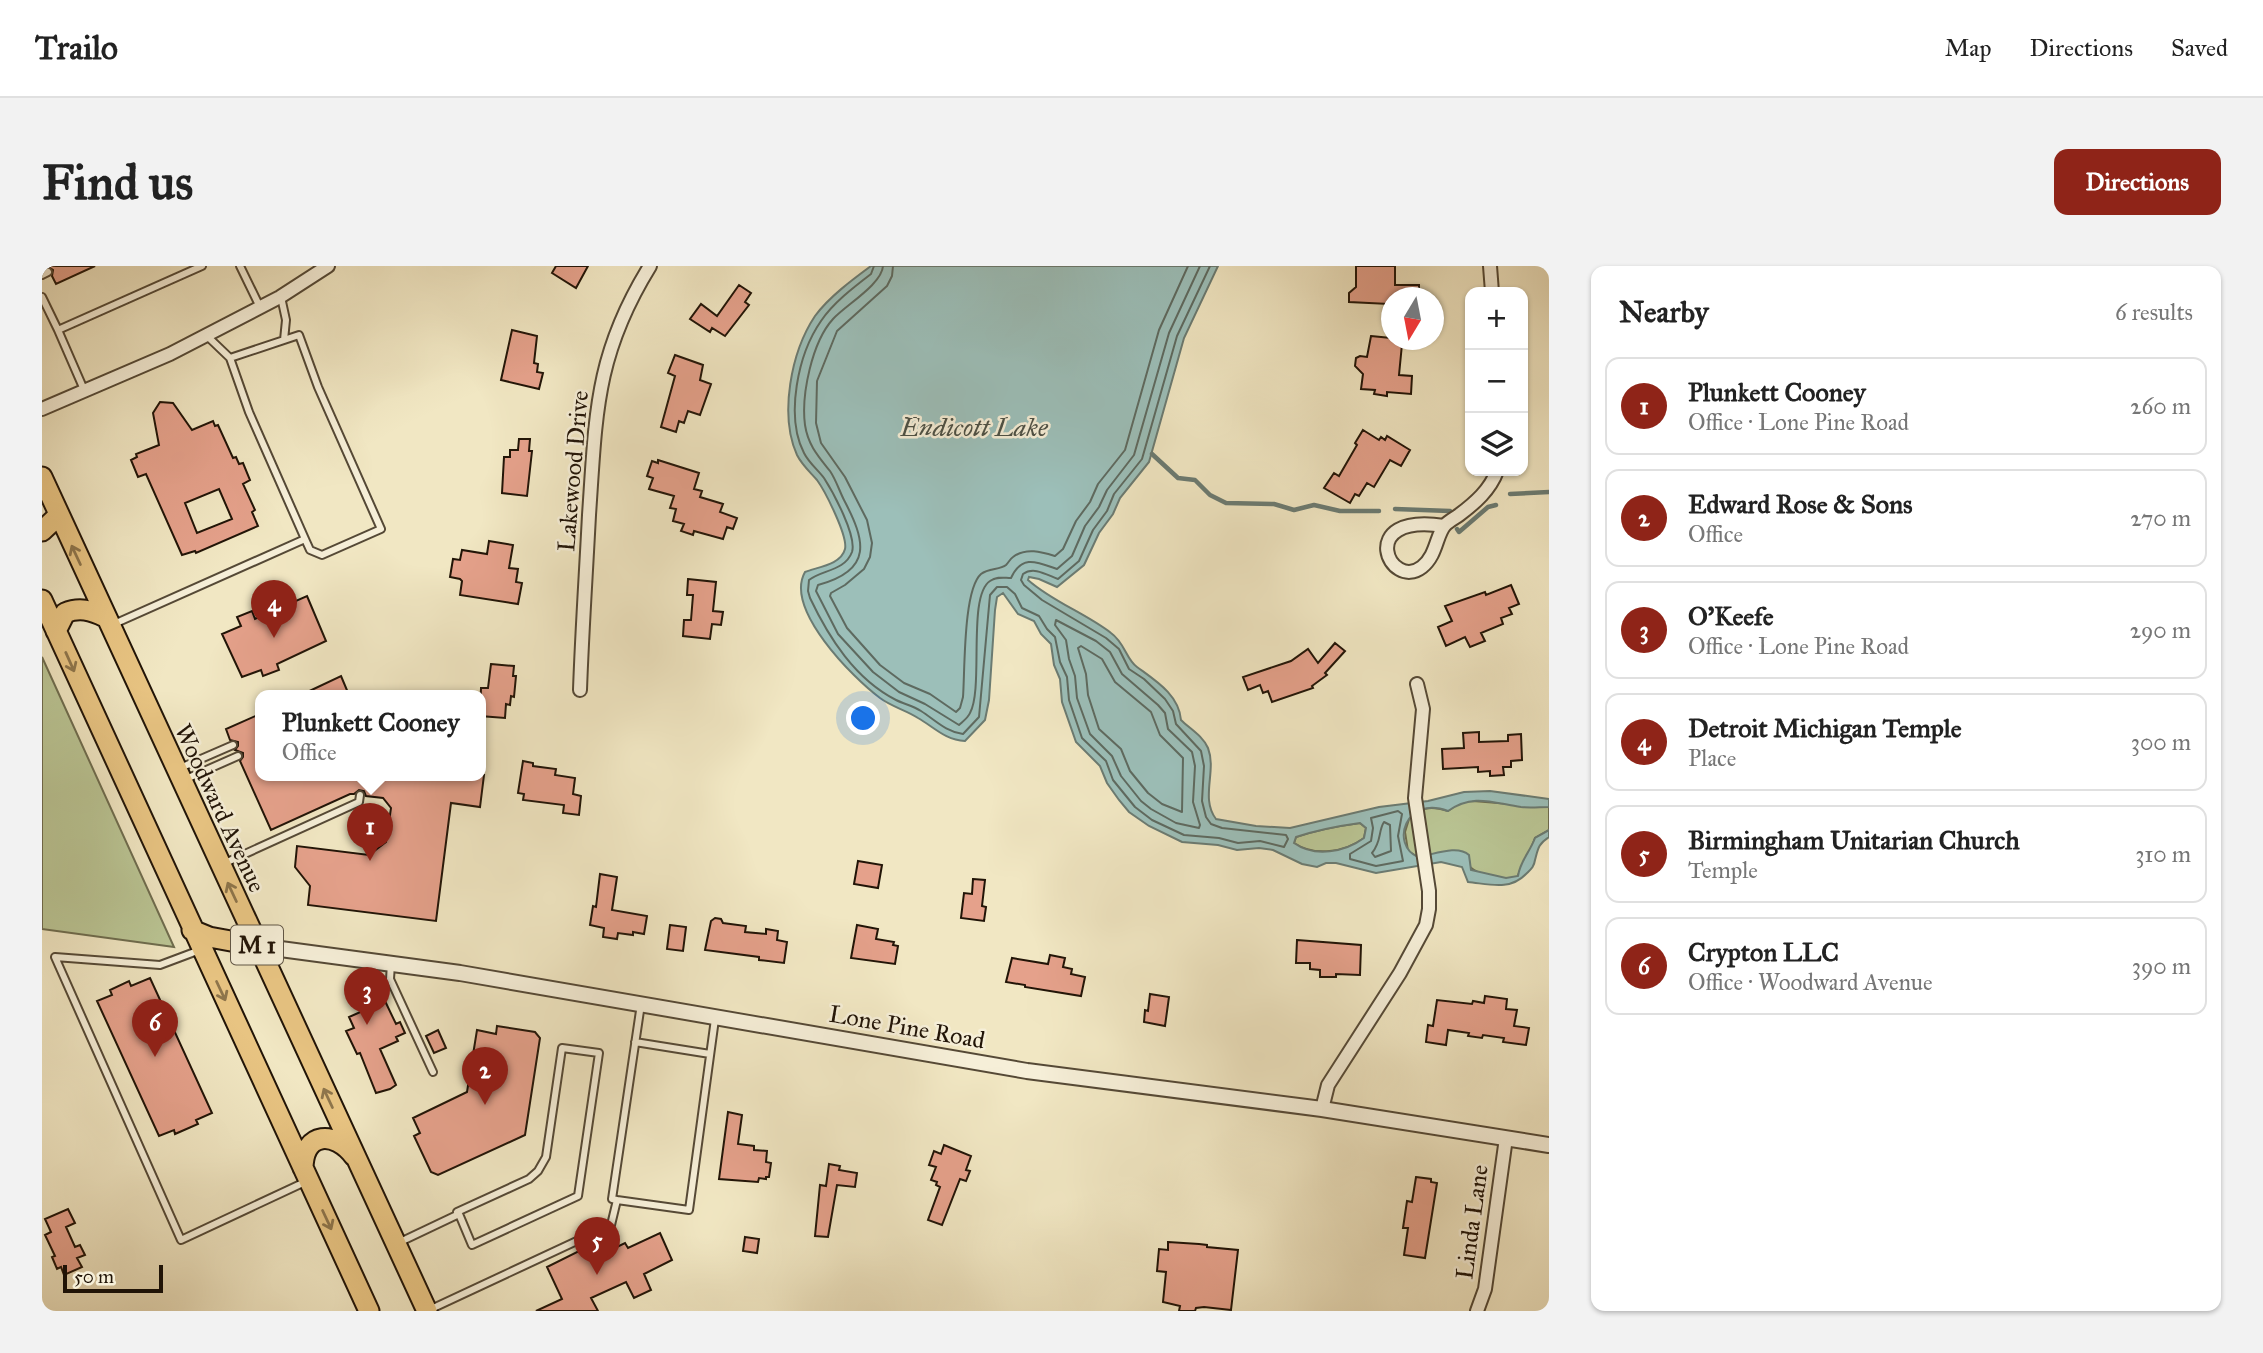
<!DOCTYPE html>
<meta charset="utf-8">
<style>
:root{--surface:#fff;--page:#f2f2f2;--text:#222;--muted:#767676;--line:#e0e0e0;--accent:#8f2418}
body{margin:0;font-family:"IM FELL Great Primer",serif;background:var(--page);color:var(--text)}
.controls{position:absolute;right:21px;top:21px;display:grid;overflow:hidden;border-radius:14px;box-shadow:0 2px 5px #0004}
.controls button{width:63px;height:63px;display:grid;place-items:center;padding:0;border:0;border-bottom:2px solid var(--line);background:var(--surface);color:var(--text);font:35px sans-serif}
.compass{position:absolute;left:1339px;top:21px;width:63px;height:63px;border-radius:50%;background:var(--surface);box-shadow:0 2px 5px #0004;rotate:190deg}
.scale{position:absolute;left:21px;bottom:18px;width:100px;box-sizing:border-box;padding-left:7px;border:4px solid #211407;border-top:0;font-size:19px;line-height:24px;white-space:nowrap;color:#211407;-webkit-text-stroke:5px #f6efd8;paint-order:stroke}
.you{position:absolute;left:822px;top:453px;width:24px;height:24px;margin:-18px;border:5px solid #fff;border-radius:50%;background:#1a73e8;box-shadow:0 0 0 10px #1a73e833}
.badge{display:grid;place-items:center;width:46px;height:46px;border-radius:50%;background:var(--accent);color:#fff;font-size:23px;font-weight:700}
.pin{position:absolute;translate:-50% -58px;filter:drop-shadow(0 2px 4px #0008)}
.pin::after{content:'';position:absolute;top:37px;width:24px;height:21px;background:inherit;clip-path:polygon(0 0,100% 0,50% 100%)}
.popup{position:absolute;left:213px;top:424px;width:231px;height:91px;box-sizing:border-box;display:grid;place-content:center;border-radius:14px;background:var(--surface);filter:drop-shadow(0 2px 5px #0005);font-size:23px;white-space:nowrap;color:var(--muted)}
.popup b{font-size:26px;color:var(--text)}
.popup::after{content:'';position:absolute;left:50%;top:100%;margin-left:-14px;border:14px solid transparent;border-top-color:var(--surface)}
.list{margin:0;padding:0;list-style:none}
h2{display:flex;justify-content:space-between;align-items:center;height:91px;margin:0;padding:0 28px;font-size:30px}
h2 small{font-size:23px;font-weight:400;color:var(--muted)}
.list li{display:grid;grid-template-columns:46px 1fr auto;gap:21px;align-items:center;box-sizing:border-box;height:98px;margin:0 14px 14px;padding:0 14px;border:2px solid var(--line);border-radius:14px}
.list b{display:block;font-size:26px;white-space:nowrap}
.list p{margin:0;font-size:23px;white-space:nowrap;color:var(--muted)}
.list em{font-size:23px;font-style:normal;color:var(--muted)}
.icon{flex:none;width:38px;height:38px;fill:none;stroke:currentColor;stroke-width:2;stroke-linecap:round;stroke-linejoin:round}
.map{position:relative;flex:none;width:1507px;height:1045px;overflow:hidden;border-radius:14px}
header{display:flex;align-items:center;gap:42px;box-sizing:border-box;height:98px;padding:0 35px;background:var(--surface);border-bottom:2px solid var(--line)}
header strong{font-size:33px}
nav{display:flex;gap:38px;margin-inline-start:auto;font-size:24px}
.intro{display:flex;align-items:center;justify-content:space-between;box-sizing:border-box;height:168px;padding:0 42px}
h1{margin:0;font-size:49px}
.button{padding:18px 32px;border-radius:14px;background:var(--accent);color:#fff;font-size:24px;font-weight:700}
main{display:flex;gap:42px;padding:0 42px}
aside{flex:1;background:var(--surface);border-radius:14px;box-shadow:0 2px 5px #0004}
.map>svg:first-child{display:block}
.green{fill:#bac594;stroke:#6e6c4e;stroke-width:2}
.water{fill:#9cbfb9;stroke:#6b7b72;stroke-width:2;fill-rule:evenodd}
.lines{fill:none;stroke-linecap:round;stroke-linejoin:round}
.shore{stroke:#5e6a60;stroke-width:2}
.stream{stroke:#6b7b72;stroke-width:4.5}
.building{fill:#e5a18b;stroke:#211407;stroke-width:2;fill-rule:evenodd}
.service-casing{stroke:#554936;stroke-width:10}
.minor-casing{stroke:#554936;stroke-width:16}
.tertiary-casing{stroke:#554936;stroke-width:18}
.primary-casing{stroke:#211407;stroke-width:23}
.service{stroke:#f6efd8;stroke-width:6}
.minor{stroke:#f6efd8;stroke-width:12}
.tertiary{stroke:#f6efd8;stroke-width:14}
.primary{stroke:#e8c482;stroke-width:19}
.oneway{stroke:#8e754b}
.labels{text-anchor:middle;dominant-baseline:central;stroke-width:5;stroke-linejoin:round;paint-order:stroke}
.shield{fill:#f6efd8;stroke:#615646;stroke-width:2}
.shield-label{font-size:23px;font-weight:bold;fill:#211407}
.street-label{font-size:24px;fill:#211407;stroke:#f6efd8}
.water-label{font-size:26px;font-style:italic;fill:#4c5045;stroke:#f6efd8}
</style>
<header>
<strong>Trailo</strong>
<nav><a>Map</a><a>Directions</a><a>Saved</a></nav>
</header>
<div class="intro"><h1>Find us</h1><a class="button">Directions</a></div>
<main>
<div class="map">
<svg width="1507" height="1045" viewBox="0 0 1507 1045">
<rect width="100%" height="100%" fill="#f1e7c3"/>
<filter id="stains"><feTurbulence type="fractalNoise" baseFrequency=".00286" numOctaves="4"/><feColorMatrix values="0 0 0 0 .2 0 0 0 0 .09 0 0 0 0 .02 0 0 0 .5 -.17"/></filter>
<radialGradient id="worn" r=".72"><stop offset=".6" stop-color="#630" stop-opacity="0"/><stop offset="1" stop-color="#630" stop-opacity=".3"/></radialGradient>
<!-- green -->
<path class="green" d="M0 391 132 681 0 663Z
M1431 535 1507 541V564L1493 572C1488 586 1480 598 1475 612 1460 613 1439 611 1428 601L1427 594 1389 589 1376 591 1366 585 1363 566 1368 550C1382 541 1390 540 1406 545L1419 536Z
M1318 557 1324 562 1322 572C1303 586 1273 591 1252 577L1254 571C1275 564 1295 560 1318 557Z"/>
<!-- water -->
<path class="water" d="M829 0H1176L1142 72 1107 196 1078 232 1071 248 1057 267 1042 299 1015 321 997 313 987 311 986 314C1011 336 1043 347 1069 367 1083 377 1084 393 1095 401 1114 415 1137 429 1139 454 1148 463 1161 470 1166 482 1175 505 1158 532 1174 553L1214 560 1248 562 1337 541 1386 535 1422 526 1448 525 1507 533V541C1498 541 1488 542 1479 541 1451 537 1431 527 1406 545 1363 529 1348 579 1376 591 1391 589 1415 578 1427 589L1429 604 1464 612 1476 610C1478 595 1488 586 1493 572L1507 564V571C1496 578 1496 583 1493 594 1492 601 1489 603 1484 608 1468 625 1447 618 1426 616L1420 601 1399 596 1334 607 1294 597H1284L1275 601 1260 598 1231 584 1217 582 1195 584 1176 579 1140 576 1107 560 1087 546 1077 534 1065 517 1058 500 1034 476 1020 436 1018 413 1012 399 1009 378 999 368 992 355 976 348 961 327 955 331 953 344 947 434 943 454 923 475C903 474 892 461 876 452 864 444 850 441 838 432 811 412 742 343 763 306 775 301 799 299 803 283 806 270 783 225 775 214 768 206 760 199 755 189 737 149 749 86 773 50 787 31 810 14 829 0ZM1318 557 1324 562 1322 572C1303 586 1273 592 1252 577L1254 571C1275 564 1296 560 1318 557Z"/>
<g class="lines">
<!-- shore -->
<path class="shore" d="M832 0 829 8C812 21 791 37 779 55 756 88 743 150 762 187 767 197 776 204 782 212 791 226 815 270 810 286 803 305 779 304 767 314L766 325 768 332C787 372 813 413 854 434 862 438 871 440 879 445 893 454 904 466 921 468L937 451 948 329 955 321H965L973 328 980 342 997 350 1005 363 1013 371 1018 396 1025 411 1027 434 1040 472 1064 495 1071 514 1093 541 1110 554 1142 569 1177 572 1196 577 1218 575 1242 581 1246 573 1244 569 1180 562 1169 558 1164 551 1160 535 1162 500 1159 485 1134 458 1131 445 1123 433 1102 413 1087 403 1077 383 1064 372 1000 334 982 319 979 314 981 308C992 300 1005 309 1016 313L1037 295 1051 264 1065 245 1072 228 1100 193 1135 70 1168 0
M841 0C840 18 804 39 791 53 770 76 759 129 763 159 766 179 776 190 788 205 794 214 797 224 802 234 823 274 832 304 776 319L774 325 796 368 831 406 857 426 883 438 917 459C920 456 926 452 928 447 942 422 925 330 948 315 955 310 962 312 969 312 980 288 995 296 1015 303L1030 290 1043 260 1057 241 1065 224 1092 189 1127 67 1158 0
M851 0 850 10 845 20 795 65 775 115 774 157 779 177 803 211 825 254 830 277 828 291 822 303 803 319 789 327 788 330 805 362 838 399 862 417 888 428 914 446 918 442 921 431C923 405 921 324 939 308 947 302 958 304 964 299 967 296 968 293 971 291 984 281 1000 286 1013 290L1021 283 1034 255 1048 236 1056 218 1083 184 1117 64 1146 0
M1014 354 1054 375 1068 386 1080 408 1116 439 1123 447 1126 463 1150 486 1153 500 1151 536 1158 559 1157 562 1134 557 1109 543 1099 535 1079 510 1070 490 1048 468 1035 432 1033 410 1027 393 1024 374 1013 359Z
M1039 380 1060 393 1073 416 1109 446 1118 469 1141 492 1140 546 1120 538 1106 527 1088 505 1079 483 1057 463 1046 429 1044 408 1036 382Z
M1356 545 1360 548 1356 570 1361 595 1334 600 1308 593V588L1329 575 1331 562 1329 552Z
M1342 556 1348 559 1349 585 1333 591 1330 587C1340 575 1336 565 1342 556Z"/>
<!-- stream -->
<path class="stream" d="M1110 188 1136 212 1153 214 1168 229 1184 237 1232 238 1252 244 1272 239 1298 245H1337
M1468 228 1507 226
M1353 243 1408 245
M1415 263 1417 266 1446 241 1454 239"/>
</g>
<!-- building -->
<path class="building" d="M5 0H53L14 18 10 10 11 4Z
M514 0H546L534 22 510 7Z
M1314 0H1353V19H1377V32H1349L1347 38 1307 36V27L1314 21Z
M697 19 709 27 703 36 707 39 683 70 670 62 668 66 648 53 659 38 675 50Z
M470 64 495 70 492 97 496 98 495 106 501 107 497 123 459 114Z
M1329 70 1349 72 1353 74V77L1360 78 1357 109 1370 110 1369 128 1345 126V130L1332 128 1333 124 1319 123 1321 108 1313 100 1314 92 1318 90 1325 91Z
M633 89 661 99 658 114 669 118 658 149 646 145 642 157 637 155 634 166 619 161 633 110 626 107Z
M118 136 131 137 150 164 171 155 173 160 176 159 191 192 194 191 197 198 201 197 208 214 201 218 213 244 210 246 216 260 154 287 153 285 140 289 104 208 96 211 89 194 95 191 94 188 117 179 111 147ZM177 223 190 253 155 267 143 237Z
M1321 164 1337 174 1339 171 1343 174 1345 170 1368 184 1359 200 1348 194 1332 221 1325 217 1317 230 1313 228 1308 237 1282 222 1292 207 1297 210 1315 179 1313 177Z
M477 173H488L487 185H490L485 230 460 227 462 191H468V184H476Z
M616 194 657 207 652 223 660 225 658 231 681 238 678 246 695 252 691 263 685 261 681 273 652 265 651 269 639 265 642 258 631 255 634 243 628 242 632 230 607 223 611 212 605 210 610 195 616 197Z
M447 275 471 279 467 302 476 303 474 316 480 317 476 338 418 329 420 315 418 313 408 311 411 293 418 294 420 284 445 288Z
M646 313 674 316 671 345 681 346 679 359 670 358 668 373 641 370 642 354H649L651 329H645Z
M1469 319 1477 338 1467 342 1470 348 1459 352 1461 358 1439 367 1443 375 1428 381 1423 371 1404 380 1396 361 1410 355 1403 340 1443 326 1444 329Z
M265 330 284 375 235 398 237 404 221 410 219 404 200 411 180 368 199 360 195 351 210 345 213 353Z
M1293 377 1303 385 1283 407 1285 409 1270 420 1271 422 1230 436 1226 425 1221 427 1218 419 1206 424 1201 411 1249 395 1266 383 1276 397Z
M449 398 472 400 471 410H474L472 431 469 430 468 439 464 438 463 452 438 450 439 422H446Z
M299 410 307 429H259Z
M218 448V509H442L438 541 409 537 394 655 266 639 268 620 253 601 255 580 327 589 344 576 349 542 341 532 324 530 322 525 317 524 312 528H308L229 564 198 495 201 491V487L193 484 196 480V476L188 474 184 463Z
M1437 466V476L1466 475V469L1479 468 1480 494 1469 495V501H1461L1462 509 1448 510V505L1436 506V501L1401 503 1400 483 1422 482 1421 467Z
M481 495 491 497V500L514 503 513 509 533 512 531 528 539 530 537 549 521 547 522 539 481 534 482 528 476 527Z
M816 595 840 599 836 622 812 618Z
M558 608 575 611 570 644 605 650 602 668 591 666V669L576 667 575 673 561 671 562 662 548 659 551 640 554 641Z
M931 613 943 614 940 640 944 641 942 655 919 652 922 627 930 628Z
M673 652 679 653 681 657 704 660 703 666 724 668V663L736 665 735 674 745 676 742 697 717 694V691L663 684 669 655Z
M628 659 644 661 641 685 625 683Z
M815 659 836 663 834 673 852 676 851 679 856 680 853 698 809 692Z
M1255 674 1319 679 1318 709 1294 708V711H1278V704L1268 703V697H1254Z
M1008 689 1023 692 1021 701 1030 703 1029 708 1043 711 1039 730 983 721V719L964 716 970 692 1006 698Z
M108 712 170 847 154 854 156 858 133 868 132 864 117 870 55 735 70 729 68 724 87 715 89 720Z
M1108 728 1127 731 1123 760 1102 756 1103 744 1106 745Z
M1443 730 1465 733 1464 743 1475 744 1472 760 1487 762 1484 779 1461 776 1462 772 1441 769 1440 772 1426 770 1427 767 1406 764 1404 779 1384 776 1386 759 1391 760 1395 734 1430 738 1431 735 1442 737Z
M343 735 354 758 358 756 363 767 354 771 356 775 338 783 354 819 348 823 334 827 318 787 315 788 304 765 312 762 307 751Z
M455 760 493 766 498 772 483 869 396 909 389 906 372 870 378 867 371 852 425 826 435 764 454 768Z
M396 764 404 782 392 787 384 770Z
M686 846 700 849 696 878 712 880V884L725 885 724 896 729 897 727 911H724V913L717 912 716 916 677 913Z
M902 879 929 890 924 904 928 905 924 915 918 913 900 959 886 954 898 921 894 919 895 916 889 914 894 901 887 899 892 885 899 888Z
M787 898 798 900 797 904 815 907 813 921 795 919 786 971 773 970 778 919 784 920Z
M1374 911 1389 913V916L1395 917 1383 992 1362 989 1366 962H1361L1365 935 1370 936Z
M26 943 33 957 24 961 33 981 38 979 43 989 35 992 40 1001 22 1009 19 1001 15 1003 10 991 13 990 3 969 9 966 3 953Z
M618 967 630 994 602 1008 609 1024 592 1032 584 1016 549 1032 556 1045H494L520 1033 505 1001 545 981 550 993 583 977 586 982Z
M703 971 717 973 715 987 701 985Z
M1126 976 1157 978 1165 979V981L1196 984 1189 1044 1162 1041 1154 1042 1153 1045H1137L1138 1040 1121 1036 1124 1006 1115 1005 1117 983 1126 984Z"/>
<g class="lines">
<defs>
<path id="service" d="M198 0 218 41
M0 9 6 6
M0 31 16 64
M239 31 244 54 242 74
M164 69 188 92 207 146 263 273
M43 126 16 64 160 0
M72 358 263 273 268 284 280 289 339 263 276 121 257 69 188 92
M138 502 191 479
M144 513 196 490
M183 597 317 536 318 529
M158 684 118 699 13 691 139 974 263 916
M349 698 348 713 391 806
M593 776 668 788
M575 934 570 933 599 738
M356 977 417 948 415 946 487 913 496 905 504 891 520 782 557 787 536 930 430 979 417 948
M387 1044 569 959 575 934 647 944 673 753"/>
<path id="minor" d="M1448 0 1450 26
M0 143 128 88 238 31 286 0
M1402 260C1312 246 1348 326 1380 301 1395 289 1394 269 1403 259 1407 255 1413 252 1417 249 1433 237 1448 224 1455 205
M538 424C540 366 544 308 547 249 554 148 553 89 608 0
M1280 843 1286 819 1358 707 1384 659 1387 643V625L1373 532 1381 443 1375 418
M1435 1045 1443 1023 1464 872"/>
<path id="tertiary" d="M216 680 418 707 985 805 1280 843 1507 879"/>
<path id="primary" d="M0 211 385 1045
M0 265 16 250
M0 334 327 1045
M14 365 23 347C37 341 49 344 63 351
M150 664 167 671 216 680
M261 902C262 865 293 865 312 890"/>
</defs>
<!-- service casing -->
<use href="#service" class="service-casing"/>
<!-- minor casing -->
<use href="#minor" class="minor-casing"/>
<!-- tertiary casing -->
<use href="#tertiary" class="tertiary-casing"/>
<!-- primary casing -->
<use href="#primary" class="primary-casing"/>
<!-- service -->
<use href="#service" class="service"/>
<!-- minor -->
<use href="#minor" class="minor"/>
<!-- tertiary -->
<use href="#tertiary" class="tertiary"/>
<!-- primary -->
<use href="#primary" class="primary"/>
</g>
<!-- one-way arrows -->
<defs><path id="oneway-shaft" d="M-6 0H5M1.5-3L5.5 0L1.5 3" fill="none" stroke-width="1.6" stroke-linecap="round" stroke-linejoin="round" transform="scale(1.75)"/></defs>
<g class="oneway">
<use href="#oneway-shaft" transform="translate(34 289) rotate(-115)"/>
<use href="#oneway-shaft" transform="translate(28 396) rotate(66)"/>
<use href="#oneway-shaft" transform="translate(190 626) rotate(-115)"/>
<use href="#oneway-shaft" transform="translate(179 725) rotate(65)"/>
<use href="#oneway-shaft" transform="translate(286 832) rotate(-115)"/>
<use href="#oneway-shaft" transform="translate(285 954) rotate(65)"/>
</g>
<g class="labels">
<!-- shield labels -->
<rect class="shield" x="189" y="659.5" width="52" height="39" rx="5"/>
<g class="shield-label">
<text x="215" y="679">M 1</text>
</g>
<!-- street labels -->
<g class="street-label">
<text transform="translate(531 205) rotate(-85)">Lakewood Drive</text>
<text transform="translate(178 542) rotate(65)">Woodward Avenue</text>
<text transform="translate(865 761) rotate(10)">Lone Pine Road</text>
<text transform="translate(1430 956) rotate(-82)">Linda Lane</text>
</g>
<!-- water labels -->
<g class="water-label">
<text x="932" y="161">Endicott Lake</text>
</g>
</g>
<rect width="100%" height="100%" filter="url(#stains)"/>
<rect width="100%" height="100%" fill="url(#worn)"/>
</svg>
<div class="controls">
<button>+</button>
<button>−</button>
<button><svg class="icon" aria-label="layers" viewBox="0 0 24 24"><path d="M12 4l9 5-9 5-9-5zM3 14l9 5 9-5"/></svg></button>
</div>
<svg class="compass" viewBox="-18 -18 36 36"><path d="M0-13l5 13h-10z" fill="#e53935"/><path d="M0 13l5-13h-10z" fill="#767676"/></svg>
<div class="scale">50 m</div>
<div class="you"></div>
<div class="pin badge" style="left:328px;top:595px">1</div>
<div class="popup"><b>Plunkett Cooney</b>Office</div>
<div class="pin badge" style="left:443px;top:839px">2</div>
<div class="pin badge" style="left:325px;top:759px">3</div>
<div class="pin badge" style="left:232px;top:372px">4</div>
<div class="pin badge" style="left:555px;top:1009px">5</div>
<div class="pin badge" style="left:113px;top:791px">6</div>
</div>
<aside>
<h2>Nearby<small>6 results</small></h2>
<ul class="list">
<li><span class="badge">1</span><div><b>Plunkett Cooney</b><p>Office · Lone Pine Road</p></div><em>260 m</em></li>
<li><span class="badge">2</span><div><b>Edward Rose &amp; Sons</b><p>Office</p></div><em>270 m</em></li>
<li><span class="badge">3</span><div><b>O'Keefe</b><p>Office · Lone Pine Road</p></div><em>290 m</em></li>
<li><span class="badge">4</span><div><b>Detroit Michigan Temple</b><p>Place</p></div><em>300 m</em></li>
<li><span class="badge">5</span><div><b>Birmingham Unitarian Church</b><p>Temple</p></div><em>310 m</em></li>
<li><span class="badge">6</span><div><b>Crypton LLC</b><p>Office · Woodward Avenue</p></div><em>390 m</em></li>
</ul>
</aside>
</main>
